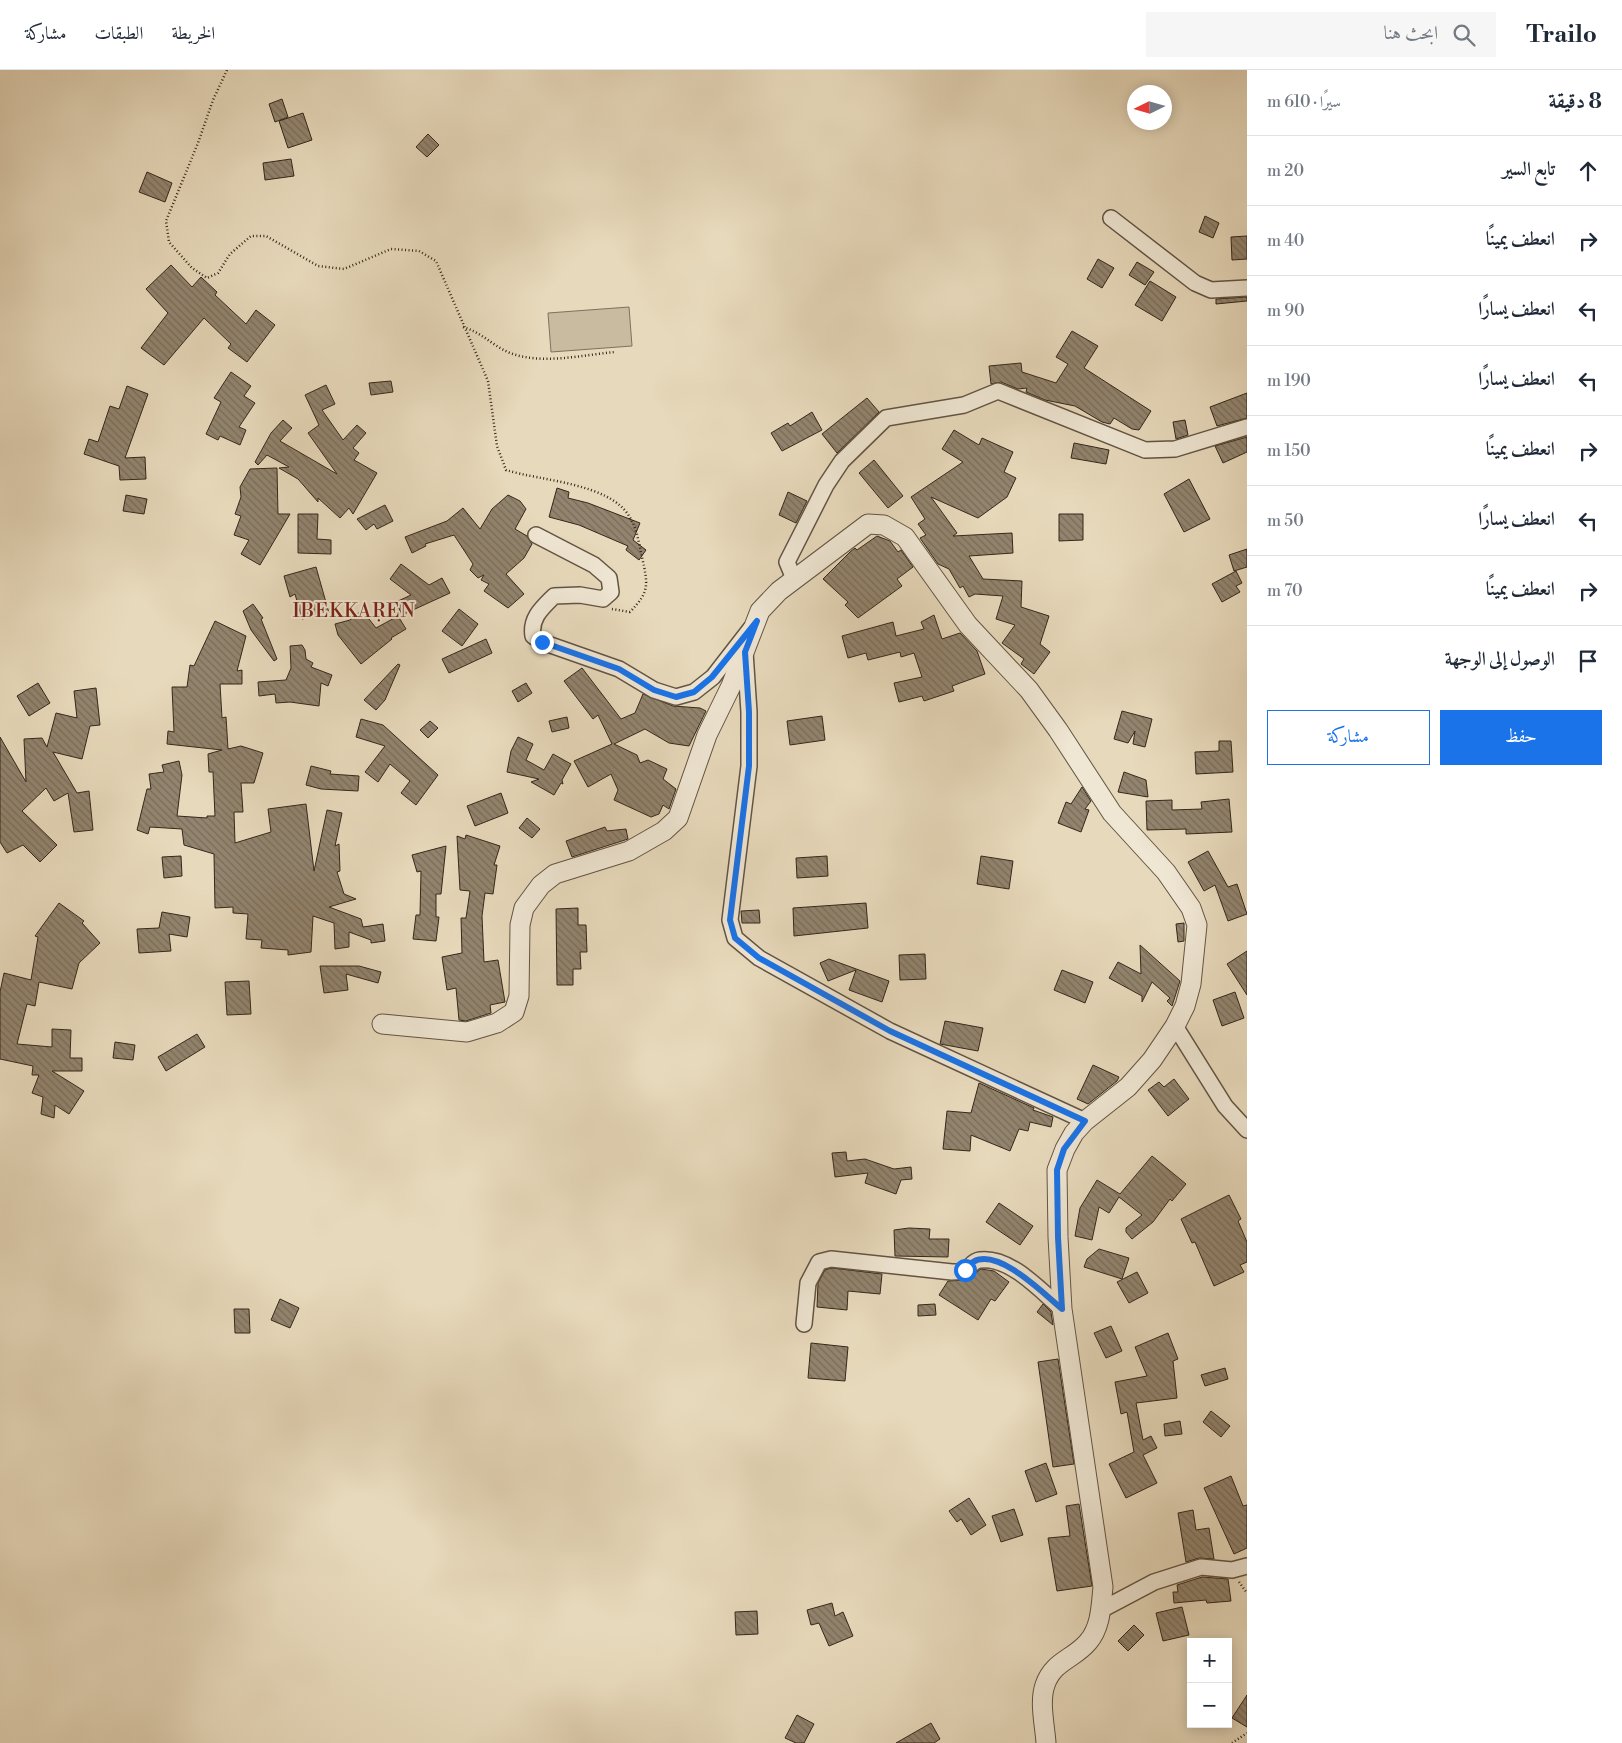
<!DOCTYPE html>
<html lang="ar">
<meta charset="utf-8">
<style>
:root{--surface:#fff;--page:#f6f6f7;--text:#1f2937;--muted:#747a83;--line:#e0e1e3;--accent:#1a73e8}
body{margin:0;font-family:"Libre Bodoni",Amiri,serif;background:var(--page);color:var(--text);direction:rtl}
.controls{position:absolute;right:15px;bottom:15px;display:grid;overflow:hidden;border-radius:0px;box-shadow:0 2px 12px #0003}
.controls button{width:45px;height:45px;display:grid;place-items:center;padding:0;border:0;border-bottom:1px solid var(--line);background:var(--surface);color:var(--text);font:25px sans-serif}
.compass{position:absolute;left:1127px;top:15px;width:45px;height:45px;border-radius:50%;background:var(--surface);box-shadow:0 2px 12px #0003;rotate:265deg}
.stop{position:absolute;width:15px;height:15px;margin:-11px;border:4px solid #1a73e8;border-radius:50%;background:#fff}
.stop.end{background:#1a73e8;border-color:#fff;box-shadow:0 1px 5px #0008}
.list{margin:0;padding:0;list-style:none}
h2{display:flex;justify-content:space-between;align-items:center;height:65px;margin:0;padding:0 20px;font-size:21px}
h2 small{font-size:16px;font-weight:400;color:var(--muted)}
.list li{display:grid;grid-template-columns:32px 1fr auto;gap:15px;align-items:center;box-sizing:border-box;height:70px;padding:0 20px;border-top:1px solid var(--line)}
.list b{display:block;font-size:19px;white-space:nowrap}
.list em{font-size:16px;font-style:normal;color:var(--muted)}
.actions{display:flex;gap:10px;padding:15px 20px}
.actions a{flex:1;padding:11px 0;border:1px solid var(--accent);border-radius:0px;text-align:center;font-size:18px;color:var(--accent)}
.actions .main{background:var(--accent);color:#fff}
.icon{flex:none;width:28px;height:28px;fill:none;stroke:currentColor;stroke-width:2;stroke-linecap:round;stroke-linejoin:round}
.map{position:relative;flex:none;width:1247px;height:1673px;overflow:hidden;direction:ltr}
header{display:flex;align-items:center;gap:30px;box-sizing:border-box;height:70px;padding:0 25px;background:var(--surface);border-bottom:1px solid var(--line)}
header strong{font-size:24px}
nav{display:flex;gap:28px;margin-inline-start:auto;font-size:18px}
.search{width:350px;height:45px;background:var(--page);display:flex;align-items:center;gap:12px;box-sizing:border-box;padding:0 18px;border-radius:0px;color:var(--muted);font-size:19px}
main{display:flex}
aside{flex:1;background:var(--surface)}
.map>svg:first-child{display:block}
.green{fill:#c9bba0;stroke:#7f715e}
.building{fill:url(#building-back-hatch);stroke:#35271b}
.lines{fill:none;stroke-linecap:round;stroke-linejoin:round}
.minor-casing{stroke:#625443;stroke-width:18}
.tertiary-casing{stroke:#625443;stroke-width:21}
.path{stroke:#35271b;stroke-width:2.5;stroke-dasharray:1 2.5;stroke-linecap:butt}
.minor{stroke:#efe6d3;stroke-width:15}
.tertiary{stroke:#efe6d3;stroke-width:19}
.route{stroke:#1a73e8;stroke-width:6}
.labels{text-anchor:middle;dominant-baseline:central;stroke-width:4;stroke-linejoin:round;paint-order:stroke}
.quarter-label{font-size:19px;letter-spacing:1px;fill:#7a1f14;stroke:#efe6d3}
</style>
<header>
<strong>Trailo</strong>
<div class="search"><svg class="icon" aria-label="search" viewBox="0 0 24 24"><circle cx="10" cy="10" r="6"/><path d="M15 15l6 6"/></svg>ابحث هنا</div>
<nav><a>الخريطة</a><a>الطبقات</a><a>مشاركة</a></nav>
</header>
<main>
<aside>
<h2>8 دقيقة<small>سيرًا · 610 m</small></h2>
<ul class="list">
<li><svg class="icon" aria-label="ahead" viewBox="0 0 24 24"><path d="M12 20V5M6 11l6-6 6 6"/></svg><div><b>تابع السير</b></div><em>20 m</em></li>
<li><svg class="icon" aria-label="right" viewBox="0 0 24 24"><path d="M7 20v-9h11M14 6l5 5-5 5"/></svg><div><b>انعطف يمينًا</b></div><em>40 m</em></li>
<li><svg class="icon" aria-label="left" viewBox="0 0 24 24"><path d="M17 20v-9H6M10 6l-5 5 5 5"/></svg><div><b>انعطف يسارًا</b></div><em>90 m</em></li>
<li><svg class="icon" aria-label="left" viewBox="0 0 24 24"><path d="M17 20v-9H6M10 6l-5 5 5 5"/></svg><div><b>انعطف يسارًا</b></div><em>190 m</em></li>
<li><svg class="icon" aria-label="right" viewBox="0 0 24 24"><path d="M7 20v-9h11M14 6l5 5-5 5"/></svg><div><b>انعطف يمينًا</b></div><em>150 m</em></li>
<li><svg class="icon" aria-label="left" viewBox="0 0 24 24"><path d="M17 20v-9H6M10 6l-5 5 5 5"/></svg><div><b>انعطف يسارًا</b></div><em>50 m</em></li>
<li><svg class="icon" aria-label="right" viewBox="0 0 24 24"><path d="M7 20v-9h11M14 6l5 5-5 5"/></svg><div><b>انعطف يمينًا</b></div><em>70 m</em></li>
<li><svg class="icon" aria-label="arrive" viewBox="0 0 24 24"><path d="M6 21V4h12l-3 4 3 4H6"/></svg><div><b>الوصول إلى الوجهة</b></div></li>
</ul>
<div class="actions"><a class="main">حفظ</a><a>مشاركة</a></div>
</aside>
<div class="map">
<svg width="1247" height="1673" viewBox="0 0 1247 1673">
<defs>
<pattern id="building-back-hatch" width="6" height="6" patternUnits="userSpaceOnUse" patternTransform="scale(1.25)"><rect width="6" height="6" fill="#92846e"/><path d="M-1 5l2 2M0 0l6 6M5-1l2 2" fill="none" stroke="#786c5a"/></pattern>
</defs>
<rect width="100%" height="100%" fill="#e7d9bb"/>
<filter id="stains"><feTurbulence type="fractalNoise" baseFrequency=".004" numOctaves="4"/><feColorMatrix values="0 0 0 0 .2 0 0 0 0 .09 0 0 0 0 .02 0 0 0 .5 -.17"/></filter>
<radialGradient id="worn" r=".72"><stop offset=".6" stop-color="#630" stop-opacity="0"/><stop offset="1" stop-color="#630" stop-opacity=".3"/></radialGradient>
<!-- green -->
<path class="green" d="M629 237 632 276 551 282 548 243Z"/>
<!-- building -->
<path class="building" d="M282 29 288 47 275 52 269 34Z
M303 43 312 70 288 78 279 51Z
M428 64 439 75 427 87 416 77Z
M291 89 294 106 265 110 263 93Z
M147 102 172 113 165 132 139 122Z
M1205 146 1219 153 1213 168 1199 162Z
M1247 166V189L1232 190 1231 167Z
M1098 189 1114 198 1102 218 1087 209Z
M1137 192 1154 202 1145 215 1129 205Z
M171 195 192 217 201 207 217 222 215 225 246 254 256 240 275 255 247 292 228 278 231 274 204 248 164 295 141 278 168 243 146 219Z
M1150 211 1176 227 1162 251 1135 235Z
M1247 227V231L1216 234V229Z
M1072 261 1098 276 1084 298 1151 341 1139 360 1132 359 1114 348 1110 354 1102 352 1075 336 1045 330 1026 322 1027 318 1018 319 1001 312 991 314 989 296 1021 293 1022 302 1056 313 1068 294 1056 287Z
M231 302 251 316 244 326 255 333 239 357 246 360 240 375 220 366 218 370 206 364 221 332 214 328Z
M391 311 393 322 371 325 369 313Z
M326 315 335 334 322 340 343 370 357 355 366 363 353 378 359 383 354 390 377 403 353 444 349 438 340 448 318 428V432L298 409 279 398 289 397 267 385 258 395 255 392 271 363 283 350 292 358 280 371 337 404 308 363 319 355 305 325Z
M127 316 148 324 125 388 145 387 146 409 120 410 119 396 84 384 89 369 98 372 110 336 119 339Z
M1247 323V348L1217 356 1210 337Z
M867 328 879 342 837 383 822 364Z
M812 342 822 360 782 381 771 363 788 353 790 356Z
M1185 350 1188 365 1176 369 1173 352Z
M954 360 979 375 982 368 1013 382 1004 402 1016 408 1007 427 978 448 931 427 957 463 953 466 1012 463 1013 483 969 486 983 509 1022 511 1021 537 1049 546 1040 574 1050 582 1034 604 1021 594 1024 589 1002 573 1015 555 996 549 1003 526 975 524 969 527 963 516 960 518 949 499 938 494 920 468 926 465 918 454 925 449 911 427 963 392 942 379Z
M1247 367V382L1223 393 1215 376Z
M1074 373 1109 380 1106 394 1071 388Z
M874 390 903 426 888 438 859 403Z
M277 398 278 444H290L260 495 241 484 249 470 234 465 241 446 235 444 241 427 240 417 250 399Z
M1189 409 1210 449 1184 462 1164 424Z
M557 418 569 422 568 428 588 433 640 453 633 470 646 480 639 490 626 480 628 476 579 455 549 447Z
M788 422 807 431 796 453 779 445Z
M126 425 147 429 144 444 123 441Z
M508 425 520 431 526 439 515 459 527 466 532 474 524 488 506 504 524 524 508 538 484 521 489 514 481 510 484 505 478 508 470 500 473 494 454 465 425 474 426 476 412 483 405 467 447 451 463 438 480 459 492 439Z
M385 435 393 451 377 459 374 454 366 460 357 449Z
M298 444H318L317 469 331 470V484L298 483Z
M1059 444H1083V470L1059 471Z
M877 466 890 471 898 482 901 480 913 497 897 509 902 516 858 548 845 535 848 532 823 509 850 482 855 478 857 480Z
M1247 479V497L1234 501 1229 485Z
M401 494 429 515 442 508 450 523 402 545 396 532 411 525 390 509Z
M316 497 329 543 302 549 295 524 290 527 284 506Z
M1236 501 1242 513 1236 516 1240 522 1222 532 1212 514Z
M253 534 263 548 261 549 277 589 274 591 251 560 243 541Z
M459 539 478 554 462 576 442 561Z
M362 540 376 558 398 546 406 559 391 568 392 569 361 594 338 565 335 554 350 550Z
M934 545 942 569 960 563 977 581 985 604 952 616 954 621 924 631 922 626 899 632 894 613 922 607 914 583 901 587 900 582 868 590 866 583 848 588 842 566 893 552 896 566 924 559 921 552Z
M215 551 246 566 237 601 242 600V614H220L222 648 226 647 228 679 241 676 263 683 254 713H241L243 742H234L235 773 271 762 268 739 306 734 314 801 327 740 342 743 335 776 339 774 340 801 337 802 344 824 356 829 329 837 361 849 363 857 383 854 385 871 371 873V870L349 862V877L335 879 334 853 313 846 311 882 288 885V880L261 878 262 870 246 869 248 844 233 843V837L215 838 214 784 184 775 182 759 150 757 148 764 137 760 147 719H151L149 704 164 702 162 695 179 691 182 705 177 746 207 748V746H215L213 702H209L208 684 222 680 167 674 168 661 174 662 172 617H187L190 595 194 596Z
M486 569 492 583 449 603 442 589Z
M302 575 305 580 306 589 313 593 311 597 332 605 328 616 321 613 319 636 290 632 276 633 275 624 259 626 258 612 286 610 291 598 290 576Z
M398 594 400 595 385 630 376 640 364 630Z
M582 598 621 649 635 643 643 624 673 636 700 638 706 641 689 676 669 673 645 659 614 674 637 685 640 693 648 690 667 699 663 709 676 719 669 739 663 735 659 744 651 747 614 730 618 720 611 704 588 717 574 691 612 674 598 645 593 649 564 611Z
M38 613 50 633 29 646 17 626Z
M526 613 532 623 518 632 512 621Z
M96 618 100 655 90 656 82 689 53 682 77 723 89 721 93 760 74 762 68 723 54 731 46 718 22 741 57 775 40 792 23 775 7 783 0 772V667L26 712 24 669 42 668 47 677 56 643 77 648 74 621Z
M1122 641 1152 649 1145 677 1133 674 1135 661 1128 673 1114 669Z
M822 646 825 670 790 675 787 651Z
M567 647 569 658 552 662 549 651Z
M361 649 383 655 438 705 416 735 401 723 410 711 390 694 378 712 365 702 385 676 356 667Z
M430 651 438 658 428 668 420 660Z
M518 667 533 674 526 690 544 700 553 684 571 694 562 710 563 714 561 713 554 725 531 712 539 709 507 702 511 681Z
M1219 671H1231L1233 702 1196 704 1195 682 1219 681Z
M311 696 331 701 330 704 359 706 358 721 321 719 306 715Z
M1124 702 1146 710 1148 727 1118 722Z
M1082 717 1091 731 1085 739 1089 740 1081 762 1058 753 1066 732 1071 734Z
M501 723 508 743 475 756 467 736Z
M1229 729 1232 762 1186 764V759L1147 760 1146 731 1172 730V740L1202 739 1201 732Z
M527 748 540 759 532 768 519 758Z
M605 757 607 761 626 759 628 769 572 787 566 771Z
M466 765 500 776 494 795H497L493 824 485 823 482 846 484 892 498 890 505 932 490 935 491 943 466 951 459 950 456 918 447 920 442 887 462 883 461 848H466L470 821 460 820 457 766 465 769Z
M446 776 441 824H436V847H439L436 871 413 869 416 845H420L421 801 417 802 412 785Z
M1208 781 1228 817 1237 814 1247 844 1228 851 1215 815 1204 821 1188 792Z
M181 786 182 806 164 808 162 787Z
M827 786 828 806 797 808 796 788Z
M981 786 1013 791 1009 819 977 814Z
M59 833 84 851 82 853 100 873 79 893 72 919 39 912 35 936 27 934 17 974 52 977V959L71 960 70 988H82V1001H52L84 1021 69 1044 55 1035 54 1048 41 1044 43 1027 32 1023 39 1005H32L33 996 0 989V922L4 903 31 910 38 867 35 866Z
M866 833 868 858 794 866 793 838Z
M578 838V855H586L587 882H580L581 899H573V915H557L556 839Z
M759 840 760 853H742L741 841Z
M162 842 190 847 187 867 169 864 171 881 139 883 137 859 159 858Z
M1184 853V871L1178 872 1176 854Z
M1140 875 1180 911 1172 936 1167 931 1170 928 1152 912 1142 932V926L1109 908 1118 892 1141 904Z
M1247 881V925L1227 894Z
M925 884 926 909 900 910 899 885Z
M829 889 889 911 882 932 849 920 856 900 828 911 820 893Z
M320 896H359L381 902 378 913 346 904 348 920 324 923Z
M1062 900 1093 912 1085 933 1054 920Z
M249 911 251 944 227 945 225 912Z
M1235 922 1244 948 1222 956 1213 930Z
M945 951 983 958 978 981 940 974Z
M197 964 205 977 166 1001 158 987Z
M115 972 135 975 133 990 113 988Z
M1093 995 1119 1007 1117 1011 1088 1034 1077 1029Z
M1174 1009 1189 1029 1168 1046 1148 1020 1159 1012 1164 1017Z
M979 1013 1034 1038 1033 1040 1053 1047 1051 1057 1030 1052 1028 1061 1019 1059 1010 1081 971 1065 970 1081 943 1079 947 1041 971 1043Z
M846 1082 847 1091 865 1089 894 1099 911 1097 912 1109 901 1110 896 1124 865 1113 868 1103 835 1107 832 1083Z
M1152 1086 1186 1114 1172 1131 1170 1129 1153 1152 1132 1169 1126 1162V1158L1142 1145 1119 1127 1109 1143 1099 1137 1092 1170 1075 1166 1080 1138 1097 1110 1120 1124Z
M1229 1125 1241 1149 1238 1151 1247 1172V1192L1240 1195 1244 1202 1214 1216 1195 1172 1192 1173 1181 1149Z
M999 1133 1033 1156 1020 1175 986 1152Z
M909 1158 930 1159 929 1169H949L948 1187 895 1186 894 1160Z
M1099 1179 1129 1188 1122 1209 1084 1197 1087 1189Z
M832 1198 882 1204 880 1224 848 1221 847 1240 817 1237 818 1213 825 1200Z
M981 1199 994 1201 1009 1212 995 1231 991 1229 978 1250 939 1225 948 1211 966 1210Z
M1137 1202 1148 1223 1129 1233 1117 1212Z
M280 1229 299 1238 290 1258 271 1250Z
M935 1234 936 1245 918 1246V1235Z
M1043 1234 1051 1242 1053 1255 1037 1242Z
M234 1239H249L250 1263H235Z
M1111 1256 1122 1281 1106 1288 1094 1263Z
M1168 1263 1178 1289 1173 1291 1177 1328 1136 1333 1143 1370 1151 1366 1157 1378 1143 1385 1157 1413 1126 1428 1109 1394 1134 1382 1127 1342 1121 1344 1115 1312 1147 1306 1135 1277Z
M811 1273 848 1277 845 1311 808 1308Z
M1058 1289 1074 1394 1053 1397 1038 1292Z
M1225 1298 1228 1309 1205 1316 1201 1305Z
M1211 1341 1230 1356 1221 1367 1203 1352Z
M1180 1351 1182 1364 1165 1366 1164 1354Z
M1046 1393 1057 1424 1036 1432 1025 1401Z
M1231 1406 1243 1436 1247 1435V1478L1234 1484 1204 1418Z
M969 1428 986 1455 971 1465 961 1449 957 1452 949 1441Z
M1079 1434 1092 1516 1057 1521 1048 1468 1070 1466 1066 1436Z
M1014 1439 1023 1465 1001 1472 992 1446Z
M1193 1440 1196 1460 1209 1458 1214 1489 1199 1488 1186 1492 1178 1443Z
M1202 1507 1228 1509 1231 1531 1207 1533 1206 1530 1174 1533 1173 1522H1178L1177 1515Z
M832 1533 835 1546 843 1542 853 1566 829 1576 819 1553 811 1555 807 1540Z
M1182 1537 1189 1565 1163 1571 1156 1543Z
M757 1541 758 1564 736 1565 735 1542Z
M1134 1555 1144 1565 1128 1581 1118 1571Z
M1247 1625V1657L1232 1648Z
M797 1645 814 1654 804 1673H796L785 1668Z
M931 1653 940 1669 934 1673H896Z"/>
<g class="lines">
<defs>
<path id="minor" d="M1111 148 1195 213 1211 220 1247 218
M536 465 594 495 609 508 611 522 603 529 580 525 554 526C542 538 530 548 533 566L542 572 619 599 654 620 676 627 694 622 713 607 751 558
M794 509 787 492 826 415 842 391 886 348 964 335 998 321 1145 380 1175 379 1247 357
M745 582 749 642V696L730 850 735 868 759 888 890 961 1085 1051
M1175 956 1225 1036 1247 1060
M804 1254 808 1213 819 1192 831 1189 952 1202C956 1202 961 1202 964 1201 970 1198 972 1191 980 1190 1010 1186 1041 1221 1062 1239
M1101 1540 1154 1512 1201 1497 1232 1500 1247 1496"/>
<path id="tertiary" d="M382 954 467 962 497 953 514 942 519 926 520 855 524 838 541 815 555 804 629 781 664 761 678 748 707 665 731 616 760 541 779 521 868 454 884 455 905 467 968 555 1029 620 1058 660 1112 743 1166 802 1191 838 1197 855 1191 914 1185 936 1175 956 1152 990 1128 1017 1085 1051 1074 1063 1065 1079 1057 1100 1058 1167 1062 1239 1103 1517C1101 1536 1101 1557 1088 1572 1074 1589 1053 1591 1045 1615 1039 1632 1045 1656 1046 1673"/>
</defs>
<!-- minor casing -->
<use href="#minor" class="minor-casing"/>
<!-- tertiary casing -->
<use href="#tertiary" class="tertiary-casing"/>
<!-- path -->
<path class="path" d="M227 0 213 30 198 73 166 151 169 172 192 198 207 208 218 203 230 184 251 166H266L318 196 344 199 391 179 419 181 436 191 488 311 497 376 506 400C541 411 609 413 629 446 637 458 639 474 642 487 648 515 650 521 630 542L612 539
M463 257C481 262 493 276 510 283 542 295 582 285 615 282
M1239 1512 1247 1523
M1232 1673 1247 1663"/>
<!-- minor -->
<use href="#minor" class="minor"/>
<!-- tertiary -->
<use href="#tertiary" class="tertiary"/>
</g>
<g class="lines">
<!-- route -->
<path class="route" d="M542 572 619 599 654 620 676 627 694 622 712 607 757 551 745 582 749 642V696L730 850 735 868 759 888 890 961 1085 1051 1064 1079 1057 1100 1058 1167 1062 1239C1044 1224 998 1177 973 1192 970 1194 967 1198 965 1200"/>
</g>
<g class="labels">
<!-- quarter labels -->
<g class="quarter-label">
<text x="354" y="541">IBEKKAṚEN</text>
</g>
</g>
<rect width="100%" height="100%" filter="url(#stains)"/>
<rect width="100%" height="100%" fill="url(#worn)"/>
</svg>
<div class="controls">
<button>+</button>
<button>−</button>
</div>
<svg class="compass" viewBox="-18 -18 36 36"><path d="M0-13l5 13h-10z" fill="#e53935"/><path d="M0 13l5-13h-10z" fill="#747a83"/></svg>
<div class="stop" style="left:965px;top:1200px"></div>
<div class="stop end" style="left:542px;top:572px"></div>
</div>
</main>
